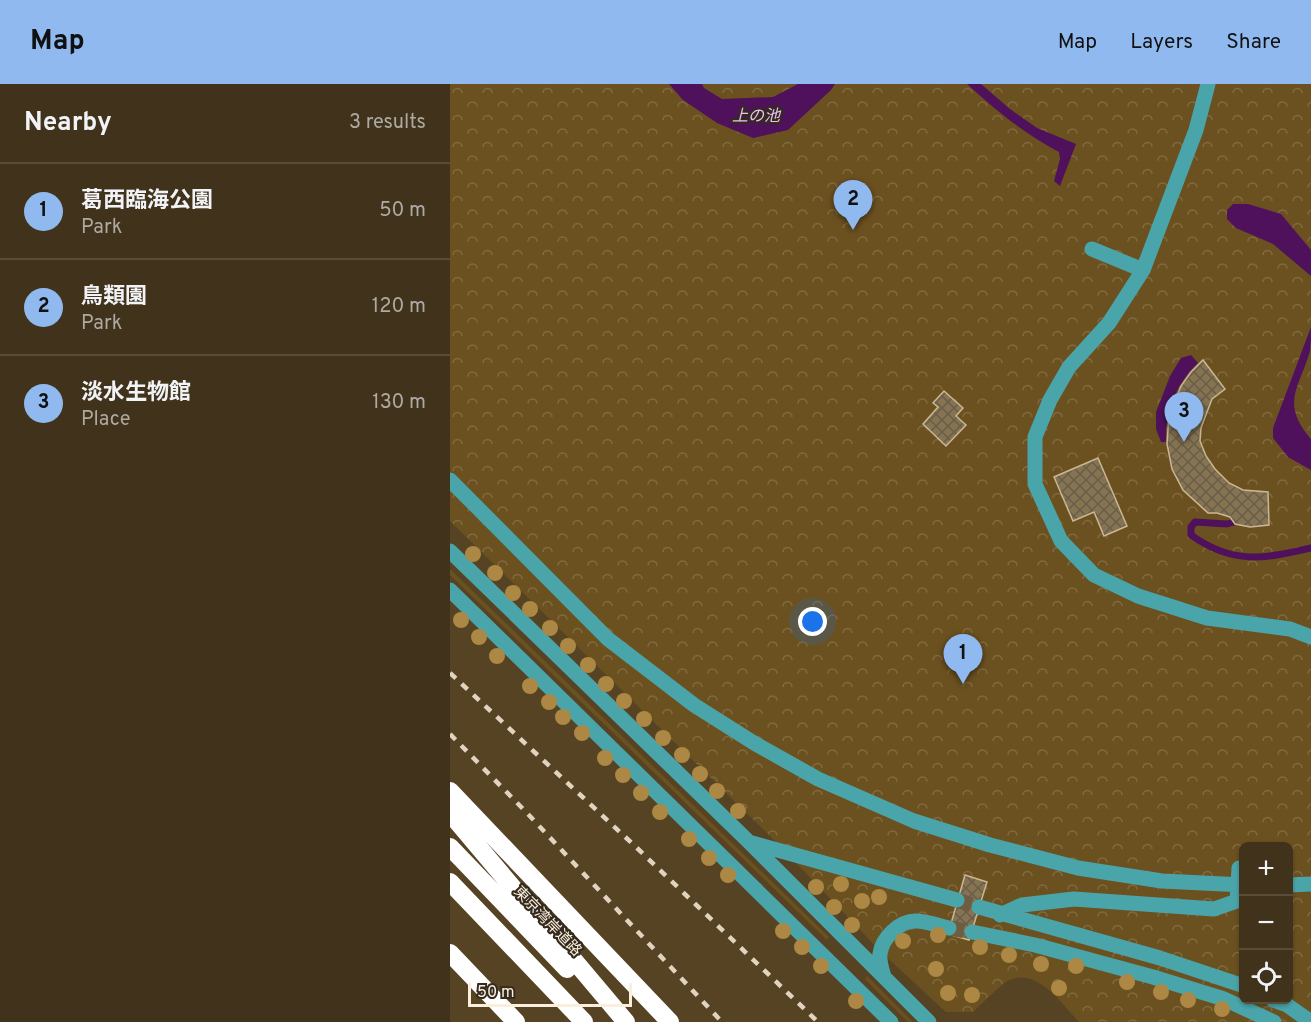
<!DOCTYPE html>
<meta charset="utf-8">
<style>
:root{--surface:#40321b;--page:#473a24;--text:#f1f3f6;--muted:#aeaaa3;--line:#594d3a;--accent:#90b9f0}
body{margin:0;font-family:Overpass,"Noto Sans JP",sans-serif;background:var(--page);color:var(--text)}
.controls{position:absolute;right:18px;bottom:18px;display:grid;overflow:hidden;border-radius:9px;box-shadow:0 2px 4px #0004}
.controls button{width:54px;height:54px;display:grid;place-items:center;padding:0;border:0;border-bottom:2px solid var(--line);background:var(--surface);color:var(--text);font:30px sans-serif}
.scale{position:absolute;left:18px;bottom:15px;width:164px;box-sizing:border-box;padding-left:6px;border:3px solid #faefdd;border-top:0;font-size:16px;line-height:21px;white-space:nowrap;color:#faefdd;-webkit-text-stroke:4px #342b1e;paint-order:stroke}
.you{position:absolute;left:363px;top:538px;width:21px;height:21px;margin:-15px;border:4px solid #fff;border-radius:50%;background:#1a73e8;box-shadow:0 0 0 9px #1a73e833}
.badge{display:grid;place-items:center;width:39px;height:39px;border-radius:50%;background:var(--accent);color:#111;font-size:20px;font-weight:700}
.pin{position:absolute;translate:-50% -50px;filter:drop-shadow(0 2px 3px #0008)}
.pin::after{content:'';position:absolute;top:32px;width:21px;height:18px;background:inherit;clip-path:polygon(0 0,100% 0,50% 100%)}
.list{margin:0;padding:0;list-style:none}
h2{display:flex;justify-content:space-between;align-items:center;height:78px;margin:0;padding:0 24px;font-size:26px}
h2 small{font-size:20px;font-weight:400;color:var(--muted)}
.list li{display:grid;grid-template-columns:39px 1fr auto;gap:18px;align-items:center;box-sizing:border-box;height:96px;padding:0 24px;border-top:2px solid var(--line)}
.list b{display:block;font-size:22px;white-space:nowrap}
.list p{margin:0;font-size:20px;white-space:nowrap;color:var(--muted)}
.list em{font-size:20px;font-style:normal;color:var(--muted)}
.icon{flex:none;width:33px;height:33px;fill:none;stroke:currentColor;stroke-width:2;stroke-linecap:round;stroke-linejoin:round}
.map{position:relative;flex:none;width:861px;height:938px;overflow:hidden}
header{display:flex;align-items:center;gap:36px;box-sizing:border-box;height:84px;padding:0 30px;background:var(--accent);color:#111}
header strong{font-size:28px}
nav{display:flex;gap:33px;margin-inline-start:auto;font-size:21px}
main{display:flex}
aside{flex:1;background:var(--surface)}
.map>svg:first-child{display:block}
.grass{fill:#6c5120}
.park{fill:url(#park-crowns);fill-rule:evenodd}
.water{fill:#4f115b}
.lines{fill:none;stroke-linecap:round;stroke-linejoin:round}
.stream{stroke:#4f115b;stroke-width:7}
.building{fill:url(#building-cross-hatch);stroke:#cbb794;stroke-width:1.5}
.minor-tunnel{stroke:#6e5d40;stroke-width:15;stroke-dasharray:15 8;stroke-linecap:butt}
.minor{stroke:#4aa5aa;stroke-width:15}
.highway{stroke:#fff;stroke-width:18}
.rail{stroke:#e0d4c0;stroke-width:4.5;stroke-dasharray:8 8;stroke-linecap:butt}
.tree{fill:#ad8844}
.labels{text-anchor:middle;dominant-baseline:central;stroke-width:4.5;stroke-linejoin:round;paint-order:stroke}
.street-label{font-size:15px;fill:#faefdd;stroke:#342b1e}
.water-label{font-size:16px;font-style:italic;fill:#efbdf9;stroke:#342b1e}
</style>
<header>
<strong>Map</strong>
<nav><a>Map</a><a>Layers</a><a>Share</a></nav>
</header>
<main>
<aside>
<h2>Nearby<small>3 results</small></h2>
<ul class="list">
<li><span class="badge">1</span><div><b>葛西臨海公園</b><p>Park</p></div><em>50 m</em></li>
<li><span class="badge">2</span><div><b>鳥類園</b><p>Park</p></div><em>120 m</em></li>
<li><span class="badge">3</span><div><b>淡水生物館</b><p>Place</p></div><em>130 m</em></li>
</ul>
</aside>
<div class="map">
<svg width="861" height="938" viewBox="0 0 861 938">
<defs>
<pattern id="park-crowns" width="20" height="18" patternUnits="userSpaceOnUse" patternTransform="scale(1.5)"><rect width="20" height="18" fill="#6c5120"/><path d="M2 6a3 3 0 1 1 6 0M12 15a3 3 0 1 1 6 0" fill="none" stroke="#826a40"/></pattern>
<pattern id="building-cross-hatch" width="8" height="8" patternUnits="userSpaceOnUse" patternTransform="scale(1.5)"><rect width="8" height="8" fill="#867352"/><path d="M0 0l8 8M0 8l8-8" fill="none" stroke="#685e4a"/></pattern>
</defs>
<rect width="100%" height="100%" fill="#554324"/>
<!-- grass -->
<path class="grass" d="M0 485 379 853 377 856 0 491Z
M417 892 463 938H458L415 895Z"/>
<!-- park -->
<path class="park" d="M0 0H861V938H629C612 920 588 884 559 896 551 900 531 921 523 928H496L430 867 331 763 0 437ZM794 762H838V916H794Z"/>
<!-- water -->
<path class="water" d="M219 0H252L254 4 272 15 323 13 348 0H385L381 6 338 46 303 54 267 39 233 16Z
M517 0H531L560 25 587 44 626 60 610 102 604 97 610 75 609 68C572 48 548 28 517 0Z
M783 120H798L831 130 861 166V192L823 160 786 144 777 135V126Z
M861 243C861 251 861 260 860 267 849 305 830 319 861 355V386L838 373 823 354V344Z
M741 271 748 279C726 300 715 327 716 358H711L706 345V328L720 292 731 274Z"/>
<g class="lines">
<!-- stream -->
<path class="stream" d="M784 438 777 440 745 438 741 443V451C783 481 814 475 861 464"/>
</g>
<!-- building -->
<path class="building" d="M753 276 775 305 762 315 751 344 750 357 756 372 765 385 779 399 793 406 818 408 819 441 800 443 785 440 780 433 767 429H758L733 406 722 385 717 360 719 331 731 302 741 288Z
M494 307 513 324 506 332 516 341 496 362 473 340 488 323 483 319Z
M648 374 677 442 654 452 644 428 623 437 604 393Z
M515 791 537 798 519 856 498 850Z"/>
<g class="lines">
<!-- minor-tunnel -->
<path class="minor-tunnel" d="M507 816 529 823
M499 844 522 848"/>
<!-- minor -->
<path class="minor" d="M758 0 746 46 693 186 659 239 619 283 600 316 585 353V400L611 457 644 491 688 512 757 534 840 545 861 553
M642 165 693 186
M0 396 158 555 244 621 304 659 368 695 464 737 540 761 628 784 712 797 794 801
M0 467 299 758 479 938
M0 506 441 938
M302 759 507 816
M838 801 861 800
M529 823 710 874 794 902
M550 831 572 821 624 815 764 825 787 817 789 784
M522 848 585 861 703 893 774 915 824 938
M434 893C432 885 429 878 430 870 432 854 449 837 466 837 477 837 489 842 499 844
M823 916 837 921 861 938"/>
<!-- highway -->
<path class="highway" d="M0 707 220 938
M0 729 176 938
M0 763 117 885
M0 798 134 938
M0 869 66 938"/>
<!-- rail -->
<path class="rail" d="M0 589 187 764 368 938
M0 650 77 729 272 938"/>
</g>
<!-- trees -->
<g class="tree">
<circle cx="23" cy="470" r="8"/>
<circle cx="45" cy="489" r="8"/>
<circle cx="63" cy="509" r="8"/>
<circle cx="80" cy="525" r="8"/>
<circle cx="11" cy="536" r="8"/>
<circle cx="100" cy="544" r="8"/>
<circle cx="29" cy="553" r="8"/>
<circle cx="118" cy="562" r="8"/>
<circle cx="47" cy="572" r="8"/>
<circle cx="138" cy="581" r="8"/>
<circle cx="156" cy="600" r="8"/>
<circle cx="80" cy="602" r="8"/>
<circle cx="174" cy="617" r="8"/>
<circle cx="99" cy="618" r="8"/>
<circle cx="113" cy="633" r="8"/>
<circle cx="194" cy="635" r="8"/>
<circle cx="132" cy="649" r="8"/>
<circle cx="213" cy="654" r="8"/>
<circle cx="232" cy="671" r="8"/>
<circle cx="155" cy="674" r="8"/>
<circle cx="250" cy="690" r="8"/>
<circle cx="173" cy="691" r="8"/>
<circle cx="267" cy="707" r="8"/>
<circle cx="191" cy="709" r="8"/>
<circle cx="288" cy="727" r="8"/>
<circle cx="210" cy="728" r="8"/>
<circle cx="239" cy="755" r="8"/>
<circle cx="259" cy="774" r="8"/>
<circle cx="278" cy="791" r="8"/>
<circle cx="391" cy="800" r="8"/>
<circle cx="366" cy="803" r="8"/>
<circle cx="429" cy="813" r="8"/>
<circle cx="412" cy="817" r="8"/>
<circle cx="384" cy="823" r="8"/>
<circle cx="402" cy="841" r="8"/>
<circle cx="333" cy="847" r="8"/>
<circle cx="488" cy="851" r="8"/>
<circle cx="453" cy="857" r="8"/>
<circle cx="352" cy="863" r="8"/>
<circle cx="530" cy="863" r="8"/>
<circle cx="559" cy="871" r="8"/>
<circle cx="591" cy="880" r="8"/>
<circle cx="371" cy="882" r="8"/>
<circle cx="626" cy="882" r="8"/>
<circle cx="486" cy="885" r="8"/>
<circle cx="677" cy="898" r="8"/>
<circle cx="609" cy="904" r="8"/>
<circle cx="711" cy="908" r="8"/>
<circle cx="498" cy="909" r="8"/>
<circle cx="522" cy="911" r="8"/>
<circle cx="738" cy="916" r="8"/>
<circle cx="406" cy="917" r="8"/>
<circle cx="772" cy="925" r="8"/>
</g>
<g class="labels">
<!-- street labels -->
<g class="street-label">
<text transform="translate(97 838) rotate(46)">東京湾岸道路</text>
</g>
<!-- water labels -->
<g class="water-label">
<text x="306" y="33">上の池</text>
</g>
</g>
</svg>
<div class="controls">
<button>+</button>
<button>−</button>
<button><svg class="icon" aria-label="locate" viewBox="0 0 24 24"><circle cx="12" cy="12" r="6"/><path d="M12 2v4M12 18v4M2 12h4M18 12h4"/></svg></button>
</div>
<div class="scale">50 m</div>
<div class="you"></div>
<div class="pin badge" style="left:513px;top:600px">1</div>
<div class="pin badge" style="left:403px;top:146px">2</div>
<div class="pin badge" style="left:734px;top:358px">3</div>
</div>
</main>
